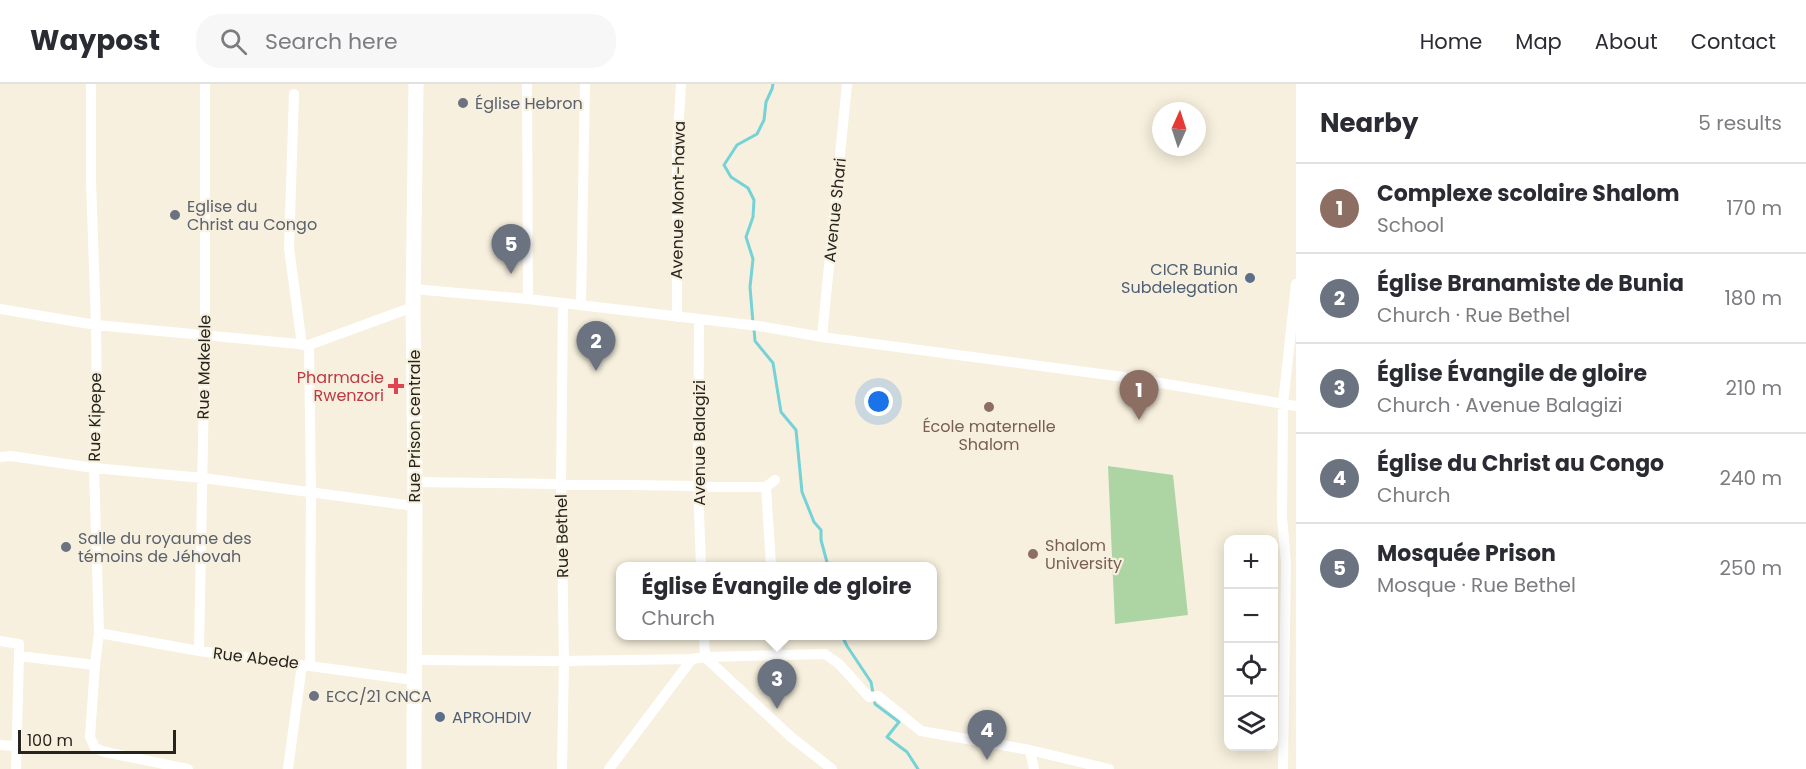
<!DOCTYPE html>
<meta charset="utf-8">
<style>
:root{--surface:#fff;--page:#f7f7f7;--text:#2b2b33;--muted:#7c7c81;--line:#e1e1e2;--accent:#7c3aed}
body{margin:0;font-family:Poppins,sans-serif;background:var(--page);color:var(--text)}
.controls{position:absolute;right:18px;bottom:18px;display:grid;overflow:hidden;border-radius:12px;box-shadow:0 3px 15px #0003}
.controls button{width:54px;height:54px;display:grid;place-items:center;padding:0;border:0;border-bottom:2px solid var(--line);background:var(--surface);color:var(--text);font:30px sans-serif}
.compass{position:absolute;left:1152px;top:18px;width:54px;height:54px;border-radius:50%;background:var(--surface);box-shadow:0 3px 15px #0003;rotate:3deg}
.scale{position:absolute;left:18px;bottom:15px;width:158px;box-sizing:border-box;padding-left:6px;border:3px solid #27241e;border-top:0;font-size:16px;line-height:21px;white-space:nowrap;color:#27241e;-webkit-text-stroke:4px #f7f0de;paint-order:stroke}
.you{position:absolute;left:879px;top:318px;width:21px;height:21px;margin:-15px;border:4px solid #fff;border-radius:50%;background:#1a73e8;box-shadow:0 0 0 9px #1a73e833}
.badge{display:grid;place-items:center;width:39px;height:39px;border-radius:50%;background:var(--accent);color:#fff;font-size:20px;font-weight:700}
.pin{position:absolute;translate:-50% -50px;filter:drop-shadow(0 2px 3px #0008)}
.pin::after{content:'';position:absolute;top:32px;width:21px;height:18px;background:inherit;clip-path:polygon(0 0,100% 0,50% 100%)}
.popup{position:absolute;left:616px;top:478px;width:321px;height:78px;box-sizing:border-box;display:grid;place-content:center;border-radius:12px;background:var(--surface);filter:drop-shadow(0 2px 4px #0005);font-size:20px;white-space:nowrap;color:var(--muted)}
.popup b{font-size:22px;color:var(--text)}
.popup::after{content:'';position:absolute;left:50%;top:100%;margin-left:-12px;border:12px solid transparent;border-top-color:var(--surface)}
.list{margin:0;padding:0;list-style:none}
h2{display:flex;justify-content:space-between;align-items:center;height:78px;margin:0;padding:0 24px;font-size:26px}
h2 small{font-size:20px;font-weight:400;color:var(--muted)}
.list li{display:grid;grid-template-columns:39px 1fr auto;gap:18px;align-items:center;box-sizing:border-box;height:90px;padding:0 24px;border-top:2px solid var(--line)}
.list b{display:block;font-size:22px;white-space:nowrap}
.list p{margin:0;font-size:20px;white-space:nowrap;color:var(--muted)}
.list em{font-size:20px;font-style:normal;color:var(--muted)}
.icon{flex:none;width:33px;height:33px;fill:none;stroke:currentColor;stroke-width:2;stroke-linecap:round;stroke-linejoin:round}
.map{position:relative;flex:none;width:1296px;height:685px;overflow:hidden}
header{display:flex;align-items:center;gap:36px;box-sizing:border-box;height:84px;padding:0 30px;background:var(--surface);border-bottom:2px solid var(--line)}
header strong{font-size:28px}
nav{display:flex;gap:33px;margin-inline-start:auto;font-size:21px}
.search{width:420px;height:54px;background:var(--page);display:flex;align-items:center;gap:15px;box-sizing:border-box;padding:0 21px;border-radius:24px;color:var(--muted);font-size:22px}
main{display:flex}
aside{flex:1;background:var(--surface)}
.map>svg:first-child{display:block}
.green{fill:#add5a4}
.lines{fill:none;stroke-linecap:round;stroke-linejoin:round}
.stream{stroke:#75d2d7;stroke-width:3}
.street{stroke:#fff;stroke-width:10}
.secondary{stroke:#fff;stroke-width:15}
.worship-dot{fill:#6b7280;stroke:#f7f0de;stroke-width:2}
.service-dot{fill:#5c6f8a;stroke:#f7f0de;stroke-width:2}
.health-dot{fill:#e0444e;stroke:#f7f0de;stroke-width:2}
.education-dot{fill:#8d6e63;stroke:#f7f0de;stroke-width:2}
.labels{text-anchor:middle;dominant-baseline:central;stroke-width:4.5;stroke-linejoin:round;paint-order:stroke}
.worship-label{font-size:16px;fill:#5b616d;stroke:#f7f0de;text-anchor:start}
.street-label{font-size:16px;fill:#27241e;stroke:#f7f0de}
.service-label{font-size:16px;fill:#4e5e75;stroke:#f7f0de;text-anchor:end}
.health-label{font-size:16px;fill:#be3a42;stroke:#f7f0de;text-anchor:end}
.education-label{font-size:16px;fill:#785e54;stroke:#f7f0de}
</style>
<header>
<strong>Waypost</strong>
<div class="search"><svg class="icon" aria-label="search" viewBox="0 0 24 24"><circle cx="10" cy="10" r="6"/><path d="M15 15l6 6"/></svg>Search here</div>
<nav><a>Home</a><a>Map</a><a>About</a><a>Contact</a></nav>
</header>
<main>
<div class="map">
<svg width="1296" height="685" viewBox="0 0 1296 685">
<rect width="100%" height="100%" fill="#f7f0de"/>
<!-- green -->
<path class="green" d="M1108 382 1173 391 1188 531 1115 540Z"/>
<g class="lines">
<!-- stream -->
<path class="stream" d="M753 239 750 203 753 175 746 153 753 133 754 116 748 104 731 93 724 81 737 61 757 50 764 36 766 18 772 5 773 0
M754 245 755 257 773 279 781 328 796 346 802 408 814 438 821 446V456L828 482
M842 552 847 562 871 598 875 620 899 638 887 653 907 668 918 685"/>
<!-- street -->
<path class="street" d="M91 0V96L96 241 97 314 94 384 99 549 95 581 90 653 95 664 105 668 188 685
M527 0 528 215
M294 10 289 164 302 261
M413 205 528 215 759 242 822 253 1131 294 1296 322
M581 220 585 0
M0 225 96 241 309 261 413 223
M677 233V67L681 0
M699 236 698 401 701 482
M822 253 847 0
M309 261 311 408 310 581
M0 373 11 372 94 384 203 394 414 422
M415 398 766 403 775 396
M766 403 771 482
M99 549 199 567 413 596
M704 552 705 573
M776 552 778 572
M0 557 19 560V572L95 581
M199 567 205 253V0
M705 573 791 653 832 685
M414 576 564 577 692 575
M0 661 16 662
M1030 666 1034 685
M16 685 19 572
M288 685 302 581
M562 685 564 577 561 401 563 219
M609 685 692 575 705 573 825 570 839 580 869 613 878 612 921 647 1030 666 1109 685
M1283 685 1286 479 1282 433 1283 320 1296 200"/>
<!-- secondary -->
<path class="secondary" d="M414 685 415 398 413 223 416 0"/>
</g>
<!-- markers -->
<g class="worship-dot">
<circle cx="463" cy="19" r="6"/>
<circle cx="175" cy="131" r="6"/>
<circle cx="66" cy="463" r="6"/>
<circle cx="314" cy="612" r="6"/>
</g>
<g class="service-dot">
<circle cx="1250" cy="194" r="6"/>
<circle cx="440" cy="633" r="6"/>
</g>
<path class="health-dot" d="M393 293h6v6h6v6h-6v6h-6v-6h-6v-6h6z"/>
<g class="education-dot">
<circle cx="989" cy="323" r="6"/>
<circle cx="1033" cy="470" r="6"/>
</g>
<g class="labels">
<!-- worship labels -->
<g class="worship-label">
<text x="475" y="19">Église Hebron</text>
<text x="187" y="122">Eglise du<tspan x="187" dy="18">Christ au Congo</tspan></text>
<text x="78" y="454">Salle du royaume des<tspan x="78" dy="18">témoins de Jéhovah</tspan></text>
<text x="326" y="612">ECC/21 CNCA</text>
</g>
<!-- street labels -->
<g class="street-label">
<text transform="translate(678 116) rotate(-89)">Avenue Mont-hawa</text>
<text transform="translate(835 126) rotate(-84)">Avenue Shari</text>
<text transform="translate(204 283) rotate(-89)">Rue Makelele</text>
<text transform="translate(95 333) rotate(-89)">Rue Kipepe</text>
<text transform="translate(414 342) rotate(-90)">Rue Prison centrale</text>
<text transform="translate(699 359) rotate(-90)">Avenue Balagizi</text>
<text transform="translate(562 452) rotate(-91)">Rue Bethel</text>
<text transform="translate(256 574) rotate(7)">Rue Abede</text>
</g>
<!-- service labels -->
<g class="service-label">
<text x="1238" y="185">CICR Bunia<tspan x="1238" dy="18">Subdelegation</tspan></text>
<text x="452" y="633" text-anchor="start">APROHDIV</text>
</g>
<!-- health labels -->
<g class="health-label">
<text x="384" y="293">Pharmacie<tspan x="384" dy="18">Rwenzori</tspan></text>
</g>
<!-- education labels -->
<g class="education-label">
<text x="989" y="342">École maternelle<tspan x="989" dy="18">Shalom</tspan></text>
<text x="1045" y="461" text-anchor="start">Shalom<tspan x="1045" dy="18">University</tspan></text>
</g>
</g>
</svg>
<div class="controls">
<button>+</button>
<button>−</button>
<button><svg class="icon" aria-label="locate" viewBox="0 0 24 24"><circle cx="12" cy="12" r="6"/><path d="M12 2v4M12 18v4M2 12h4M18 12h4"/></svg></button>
<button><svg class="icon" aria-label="layers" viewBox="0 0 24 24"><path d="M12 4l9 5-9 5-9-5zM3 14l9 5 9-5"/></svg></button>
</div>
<svg class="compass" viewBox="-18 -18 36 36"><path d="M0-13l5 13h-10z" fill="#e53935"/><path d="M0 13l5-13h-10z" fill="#7c7c81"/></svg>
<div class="scale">100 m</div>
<div class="you"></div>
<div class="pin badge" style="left:1139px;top:336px;background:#8d6e63">1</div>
<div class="pin badge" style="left:596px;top:287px;background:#6b7280">2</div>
<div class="pin badge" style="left:777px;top:625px;background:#6b7280">3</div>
<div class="popup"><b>Église Évangile de gloire</b>Church</div>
<div class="pin badge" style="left:987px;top:676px;background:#6b7280">4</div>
<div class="pin badge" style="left:511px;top:190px;background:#6b7280">5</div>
</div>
<aside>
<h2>Nearby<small>5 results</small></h2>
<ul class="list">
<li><span class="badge" style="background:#8d6e63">1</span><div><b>Complexe scolaire Shalom</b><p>School</p></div><em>170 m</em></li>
<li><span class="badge" style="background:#6b7280">2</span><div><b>Église Branamiste de Bunia</b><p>Church · Rue Bethel</p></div><em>180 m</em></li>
<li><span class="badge" style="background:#6b7280">3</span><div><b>Église Évangile de gloire</b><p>Church · Avenue Balagizi</p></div><em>210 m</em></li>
<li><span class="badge" style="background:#6b7280">4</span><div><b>Église du Christ au Congo</b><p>Church</p></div><em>240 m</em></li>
<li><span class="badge" style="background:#6b7280">5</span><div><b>Mosquée Prison</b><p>Mosque · Rue Bethel</p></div><em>250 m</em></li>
</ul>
</aside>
</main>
